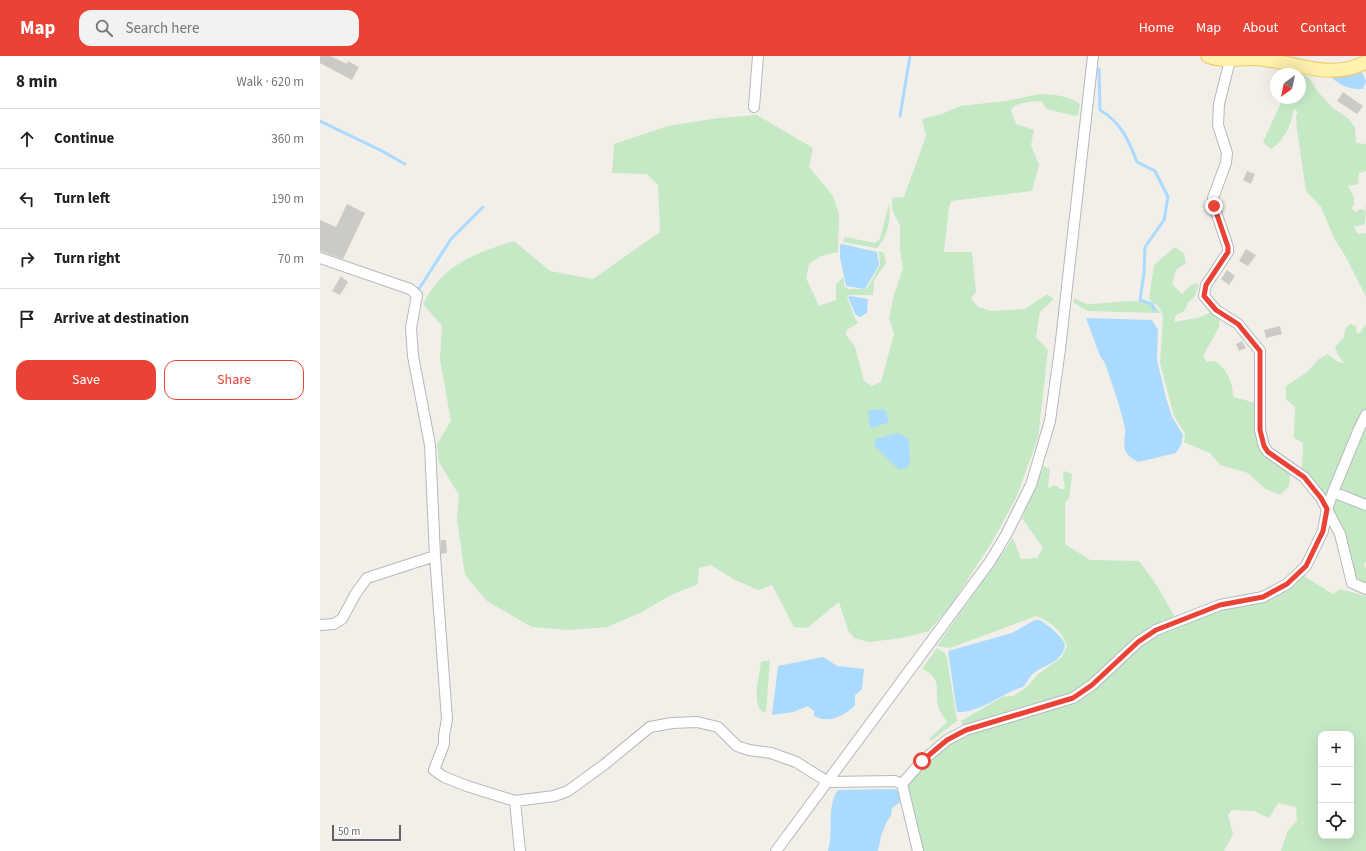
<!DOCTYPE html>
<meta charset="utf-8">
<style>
:root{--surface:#fff;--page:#f2f2f2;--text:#202124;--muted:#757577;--line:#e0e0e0;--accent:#ea4335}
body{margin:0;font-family:"Source Sans 3",sans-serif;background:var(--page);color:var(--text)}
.controls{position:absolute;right:12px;bottom:12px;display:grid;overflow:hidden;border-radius:8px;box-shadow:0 4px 16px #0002}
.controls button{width:36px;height:36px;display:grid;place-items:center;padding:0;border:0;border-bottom:1px solid var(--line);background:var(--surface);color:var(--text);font:20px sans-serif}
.compass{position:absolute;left:950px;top:12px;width:36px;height:36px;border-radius:50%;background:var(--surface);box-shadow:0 4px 16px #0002;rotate:213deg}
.scale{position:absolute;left:12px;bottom:10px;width:69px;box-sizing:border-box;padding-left:4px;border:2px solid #5f6368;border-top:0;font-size:11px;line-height:14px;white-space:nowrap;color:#5f6368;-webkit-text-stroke:3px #fff;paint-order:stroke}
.stop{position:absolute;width:12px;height:12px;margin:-9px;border:3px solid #ea4335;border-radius:50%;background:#fff}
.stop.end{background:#ea4335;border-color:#fff;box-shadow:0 1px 4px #0008}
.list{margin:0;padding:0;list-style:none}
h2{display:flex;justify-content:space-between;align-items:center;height:52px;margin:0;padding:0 16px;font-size:17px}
h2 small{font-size:13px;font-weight:400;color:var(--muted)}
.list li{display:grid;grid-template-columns:26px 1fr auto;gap:12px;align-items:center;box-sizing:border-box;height:60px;padding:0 16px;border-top:1px solid var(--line)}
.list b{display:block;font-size:15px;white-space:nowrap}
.list em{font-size:13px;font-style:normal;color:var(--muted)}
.actions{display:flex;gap:8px;padding:12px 16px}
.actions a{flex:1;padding:9px 0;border:1px solid var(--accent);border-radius:12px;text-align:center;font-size:14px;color:var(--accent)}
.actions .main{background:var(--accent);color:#fff}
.icon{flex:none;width:22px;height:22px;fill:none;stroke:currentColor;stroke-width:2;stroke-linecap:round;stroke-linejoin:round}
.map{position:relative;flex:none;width:1046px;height:795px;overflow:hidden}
header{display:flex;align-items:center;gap:24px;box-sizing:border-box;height:56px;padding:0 20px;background:var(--accent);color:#fff}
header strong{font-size:19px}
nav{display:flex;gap:22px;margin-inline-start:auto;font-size:14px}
.search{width:280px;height:36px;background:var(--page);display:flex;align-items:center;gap:10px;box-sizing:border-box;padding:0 14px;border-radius:12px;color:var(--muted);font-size:15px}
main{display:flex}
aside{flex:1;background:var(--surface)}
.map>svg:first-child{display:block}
.green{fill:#c5e8c5;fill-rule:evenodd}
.water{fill:#aadaff}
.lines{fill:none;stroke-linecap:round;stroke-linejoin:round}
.stream{stroke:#aadaff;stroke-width:3}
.building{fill:#cccac5}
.minor-casing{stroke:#b5b8bc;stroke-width:12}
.major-casing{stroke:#f2c960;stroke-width:15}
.minor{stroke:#fff;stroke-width:10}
.major{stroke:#fff2af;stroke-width:13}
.route{stroke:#ea4335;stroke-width:5}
</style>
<header>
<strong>Map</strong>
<div class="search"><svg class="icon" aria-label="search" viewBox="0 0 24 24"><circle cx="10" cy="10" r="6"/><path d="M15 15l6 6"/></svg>Search here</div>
<nav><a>Home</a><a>Map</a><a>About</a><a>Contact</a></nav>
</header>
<main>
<aside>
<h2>8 min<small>Walk · 620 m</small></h2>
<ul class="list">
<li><svg class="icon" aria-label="ahead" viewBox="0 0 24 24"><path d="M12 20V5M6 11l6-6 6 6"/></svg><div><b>Continue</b></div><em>360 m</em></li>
<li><svg class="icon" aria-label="left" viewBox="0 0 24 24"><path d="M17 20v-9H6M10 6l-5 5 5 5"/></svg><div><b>Turn left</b></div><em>190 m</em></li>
<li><svg class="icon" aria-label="right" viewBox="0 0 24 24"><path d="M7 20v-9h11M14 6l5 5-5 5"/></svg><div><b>Turn right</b></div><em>70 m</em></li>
<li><svg class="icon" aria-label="arrive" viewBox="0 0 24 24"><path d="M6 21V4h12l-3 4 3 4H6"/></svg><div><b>Arrive at destination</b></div></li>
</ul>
<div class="actions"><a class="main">Save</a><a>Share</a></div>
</aside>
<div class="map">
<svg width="1046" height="795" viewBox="0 0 1046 795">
<rect width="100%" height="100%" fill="#f1efe8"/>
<!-- green -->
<path class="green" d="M976 16 988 21 999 37 1013 52 1029 63 1035 72 1036 87 1046 88V115L1039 117 1038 128 1028 130 1034 142V149L1031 152 1036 156 1041 153 1045 155 1046 148 1045 168 1034 171 1038 178 1046 177V241L1026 201 1015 184 1001 151 986 135 977 74 976 60 978 56 974 53C971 69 965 84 951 93L943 86 963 42H980V18H974Z
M719 38C732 38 749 40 760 48L758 59 755 60 727 53 721 45C711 46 698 45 691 54L696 68 714 74 711 89 719 109 712 135 631 145 629 151 624 196H652L656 236 651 242 658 251 671 255 705 253 727 238 734 243 720 256 716 281 728 294 718 382 696 442 672 486 632 548 609 575 582 582 549 586 534 582 528 574 519 546 487 572 474 571 452 529 438 534 413 523 391 509 379 512 378 528 351 539 320 557 287 571 249 574 212 571 167 545 145 519 137 463 139 439 119 406 117 388 131 365 120 303 122 270 103 248C122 209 155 197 194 185L230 215 273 223 340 176 338 129 327 118 292 117 294 88 348 70 399 62 437 59 493 92 489 111 513 140 519 158 518 196 501 200 489 208 486 222 499 250 516 244V228L524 221V230L528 233H547L560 209 559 195 564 197 566 207 554 224 553 239H530L527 241 534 260 538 267 527 274 526 279 535 291 544 325 552 330 561 326 574 278 569 262 574 239 583 212 580 194V170L572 153V142L584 141 606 80 602 63 622 58 640 50 686 45Z
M569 148C571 163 568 180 557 192L523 186 525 181 555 187 560 183Z
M855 191 864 198 866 207 856 214 852 228 862 238 871 229 879 227 875 240 868 247 864 255 855 260V266L881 261 893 255 900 260 899 271 883 300 887 306 895 305C907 314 913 326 913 341L936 347 941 391 950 404 961 410 970 419 969 430 960 439 944 432 928 417 900 409 890 397 864 386 865 377 854 360 840 307 843 260 840 252 829 243 834 209Z
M754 242C759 244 764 248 769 248 785 249 833 237 840 257L768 255 754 247Z
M1030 268 1036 270 1037 277H1040L1046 268V506L1044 508 1046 513V530C1025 523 1020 469 1010 450 1002 436 993 425 982 414L983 387 974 382 975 351 966 343V330L986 317 999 303 1008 298 1018 306 1024 307 1018 299 1015 291 1024 281 1025 273Z
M724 410 730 413 728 432 735 429 741 433H745L743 420 744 415 752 418 749 442 745 447V488L770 504 819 505 836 528 859 568 901 552 944 545 982 519 1013 538 1020 533 1046 540V795H961L968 774 977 765 976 751 958 747 949 762 934 755 912 754 908 759 913 778 904 795H602L587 728C606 706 620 691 646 678L641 665 682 641 693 640 708 630 717 619 742 601 747 590C742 575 731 566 716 560L630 592 617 590 693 482 701 503 717 502 723 492 702 462ZM1001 678H1031V780H1001Z
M617 592 625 597 627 602 637 665 611 685 609 683 627 666C624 661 619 655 618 650 615 631 622 622 602 613Z
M450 604 446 655 444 657C430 648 440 620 441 606Z"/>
<!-- water -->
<path class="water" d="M1041 14 1046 25 1043 33C1031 34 1022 30 1013 23L1014 20Z
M522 188 557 196 559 209 545 233 526 230 520 201V189Z
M530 240 548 243 547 257 540 261 535 258 528 241Z
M766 262 832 264 838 274 837 304 846 342 852 361 863 379 861 389 856 397 818 406C813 403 808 400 805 394 803 386 806 379 805 372 800 350 792 328 785 307L780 300Z
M562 353 566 355 569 366 552 372 550 370 548 356 550 354Z
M578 377 589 383 590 406 588 411 580 414 575 410 554 389 556 383Z
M715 564H720C730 571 739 577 745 588 743 608 723 608 713 618 709 621 707 627 703 631 682 637 660 657 637 656L628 595 692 577Z
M503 601 517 610 544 613 542 633 535 639V649C525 660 508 668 494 660V655L488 650 473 656 452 659 458 610Z
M576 733 578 736 580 746 572 752 571 760 567 765 561 780 558 795H508C514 776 506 750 518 734Z"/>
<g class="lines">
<!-- stream -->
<path class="stream" d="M779 13 780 54C801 66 809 85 817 106L835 115 848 141 844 164 825 191 824 217 820 244 832 248 834 254
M580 60 590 0
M0 65 60 94 85 108
M94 232 99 233 131 183 163 151"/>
</g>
<!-- building -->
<path class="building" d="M0 0H10L27 8 28 5 39 11 32 24 0 7Z
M1023 36 1043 50 1037 58 1017 45Z
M927 115 935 118 931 128 923 124Z
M27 148 45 157 23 203 0 195V164L16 171Z
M926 193 936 199 928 210 919 205Z
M907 214 915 220 909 229 901 223Z
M21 220 28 226 20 239 12 235Z
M960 270 962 278 946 282 944 274Z
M922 285 926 292 919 295 916 288Z
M121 484H126L127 497 121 498Z"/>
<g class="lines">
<defs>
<path id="minor" d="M910 4 899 48 898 69 907 97 906 107 893 142 896 156 908 191V196L886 229 884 240 896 254 918 268 940 295V374L944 390 948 396 984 421 1001 442 1020 478 1032 527 1046 533
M434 51 438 0
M0 202 90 233 97 239 91 272 93 300 110 389 115 500 127 663 124 680V688L114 714 124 721 147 730 195 745 234 740 248 735 285 708 330 671 352 667 377 666 398 671 417 690 429 694 451 697 476 706 508 726 575 725 582 728 598 795
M1013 436 1046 449
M0 569 14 568 22 563 36 537 47 522 115 500
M582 728 602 705 627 684 646 674 753 642 772 629 818 586 836 574 900 549 943 541 967 528 986 510 1003 475 1007 453 1013 436 1039 373 1046 359
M195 745 200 795
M456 795 669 507 686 479 711 429 730 365 740 293 773 0"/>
<path id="major" d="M888 0C905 7 923 1 940 3 976 6 1011 25 1046 6"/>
</defs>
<!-- minor casing -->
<use href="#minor" class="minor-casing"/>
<!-- major casing -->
<use href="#major" class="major-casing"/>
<!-- minor -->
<use href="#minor" class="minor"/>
<!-- major -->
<use href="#major" class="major"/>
</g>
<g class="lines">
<!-- route -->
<path class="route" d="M602 705 627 684 646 674 753 642 772 629 818 586 836 574 900 549 943 541 967 528 986 510 1003 475 1007 453 1001 442 984 421 948 396 944 390 940 374V295L918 268 896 254 884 240 886 229 908 196V191L894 150"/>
</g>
</svg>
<div class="controls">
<button>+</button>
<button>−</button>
<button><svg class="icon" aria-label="locate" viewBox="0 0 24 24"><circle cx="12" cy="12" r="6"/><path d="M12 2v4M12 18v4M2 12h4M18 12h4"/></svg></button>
</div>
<svg class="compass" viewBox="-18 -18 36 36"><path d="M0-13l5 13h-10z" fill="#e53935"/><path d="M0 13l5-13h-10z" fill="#757577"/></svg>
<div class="scale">50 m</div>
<div class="stop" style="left:602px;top:705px"></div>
<div class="stop end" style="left:894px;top:150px"></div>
</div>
</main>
